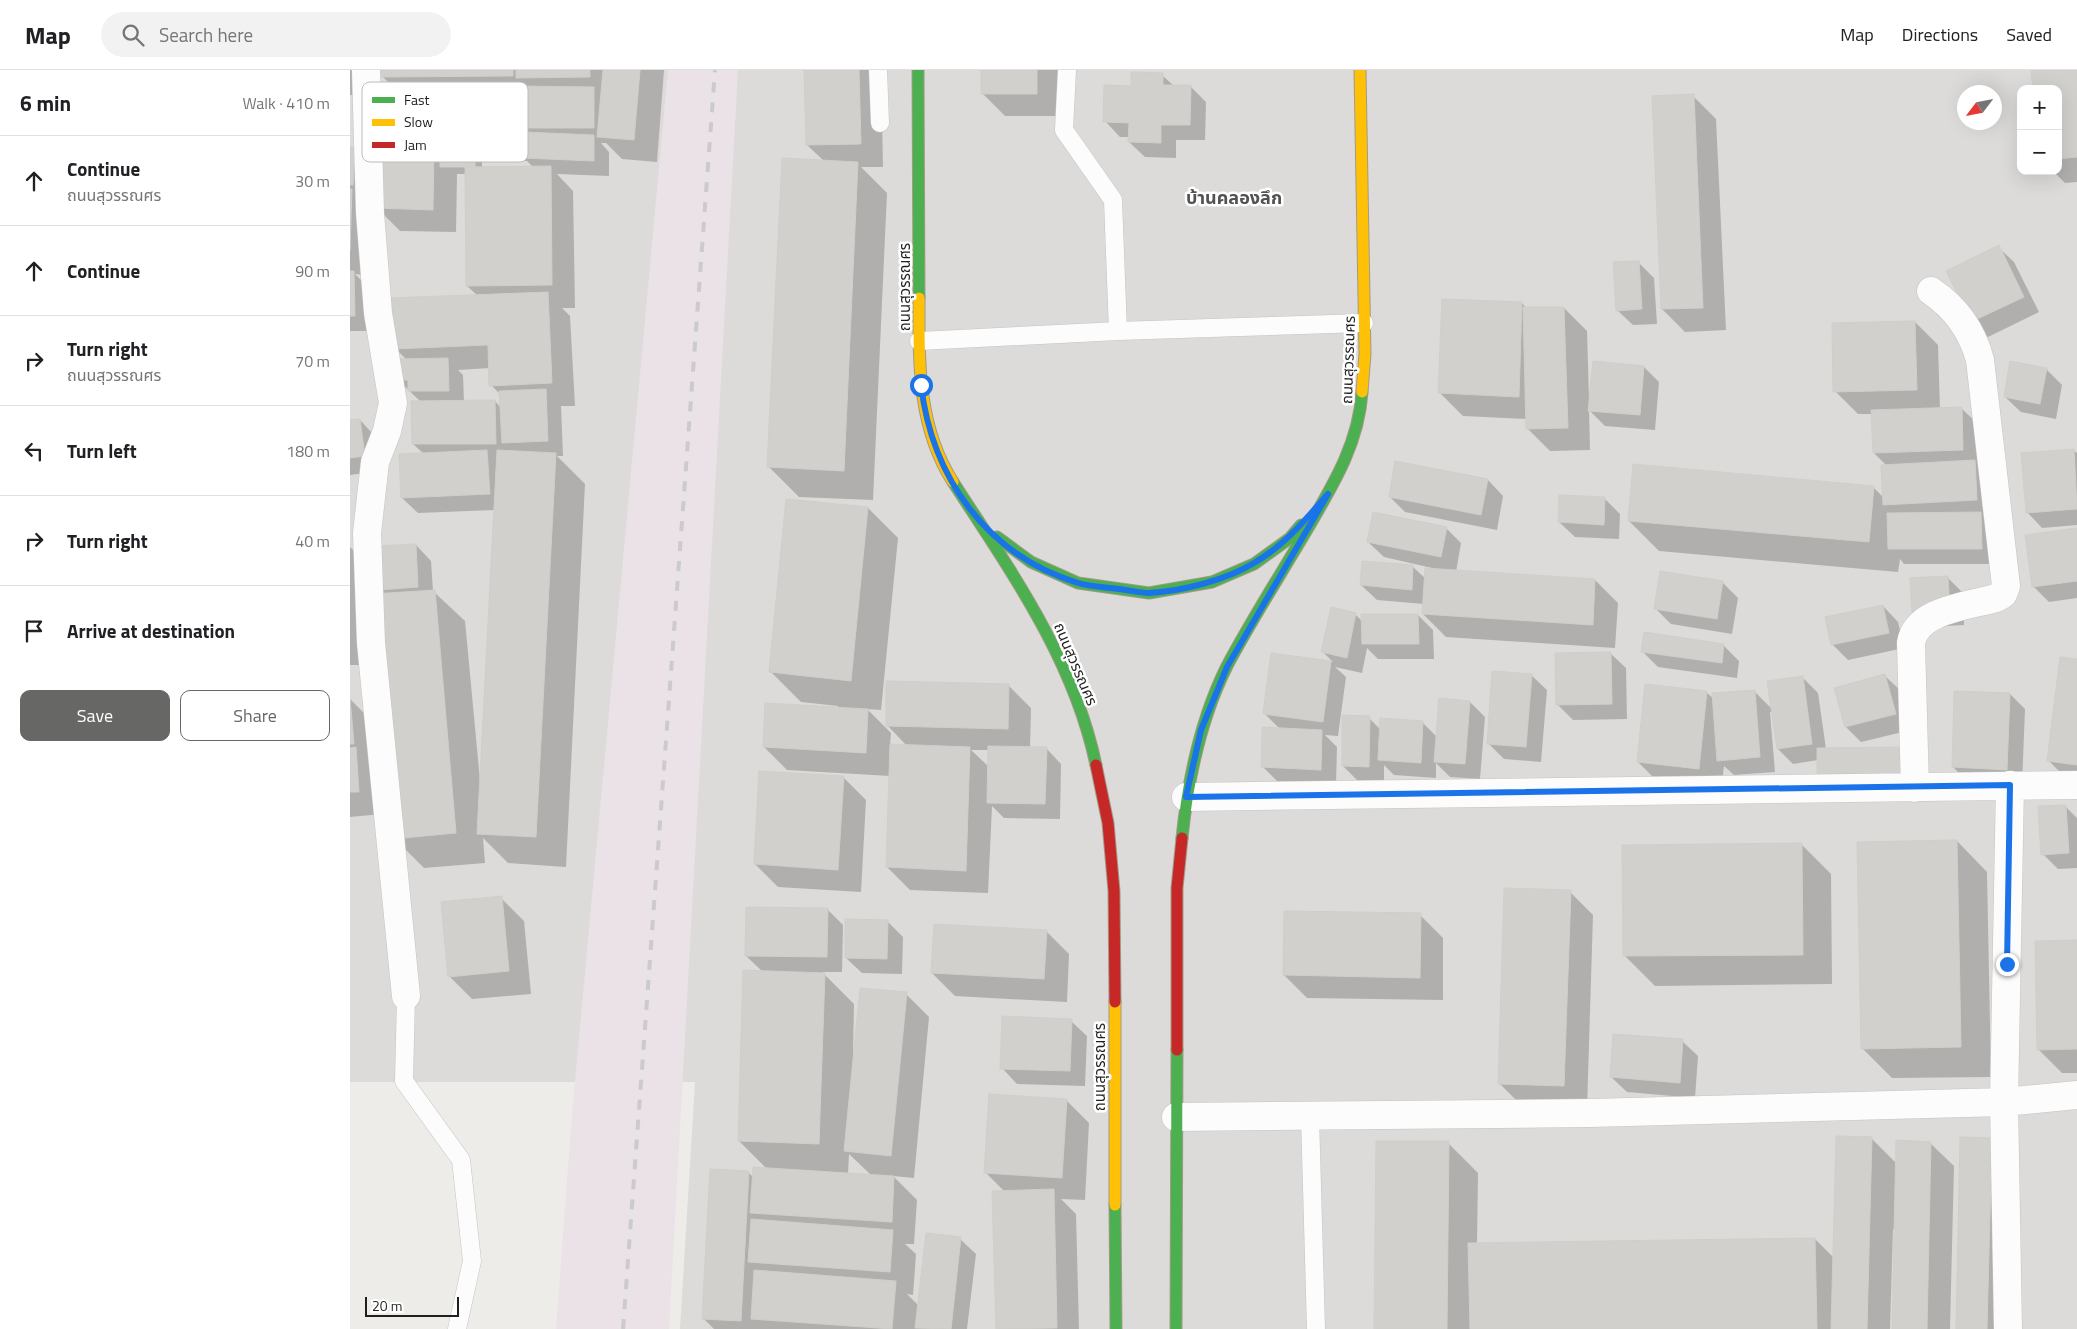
<!DOCTYPE html>
<meta charset="utf-8">
<style>
:root{--surface:#fff;--page:#f2f2f2;--text:#202124;--muted:#757577;--line:#e0e0e0;--accent:#676765}
body{margin:0;font-family:"Titillium Web","Noto Sans Thai",sans-serif;background:var(--page);color:var(--text)}
.controls{position:absolute;right:15px;top:15px;display:grid;overflow:hidden;border-radius:10px;box-shadow:0 5px 20px #0002}
.controls button{width:45px;height:45px;display:grid;place-items:center;padding:0;border:0;border-bottom:1px solid var(--line);background:var(--surface);color:var(--text);font:25px sans-serif}
.compass{position:absolute;left:1607px;top:15px;width:45px;height:45px;border-radius:50%;background:var(--surface);box-shadow:0 5px 20px #0002;rotate:238deg}
.scale{position:absolute;left:15px;bottom:12px;width:94px;box-sizing:border-box;padding-left:5px;border:2px solid #1f1f1f;border-top:0;font-size:14px;line-height:18px;white-space:nowrap;color:#1f1f1f;-webkit-text-stroke:4px #fff;paint-order:stroke}
.stop{position:absolute;width:15px;height:15px;margin:-11px;border:4px solid #1a73e8;border-radius:50%;background:#fff}
.stop.end{background:#1a73e8;border-color:#fff;box-shadow:0 1px 5px #0008}
.list{margin:0;padding:0;list-style:none}
h2{display:flex;justify-content:space-between;align-items:center;height:65px;margin:0;padding:0 20px;font-size:21px}
h2 small{font-size:16px;font-weight:400;color:var(--muted)}
.list li{display:grid;grid-template-columns:32px 1fr auto;gap:15px;align-items:center;box-sizing:border-box;height:90px;padding:0 20px;border-top:1px solid var(--line)}
.list b{display:block;font-size:19px;white-space:nowrap}
.list p{margin:0;font-size:16px;white-space:nowrap;color:var(--muted)}
.list em{font-size:16px;font-style:normal;color:var(--muted)}
.actions{display:flex;gap:10px;padding:15px 20px}
.actions a{flex:1;padding:11px 0;border:1px solid var(--accent);border-radius:10px;text-align:center;font-size:18px;color:var(--accent)}
.actions .main{background:var(--accent);color:#fff}
.icon{flex:none;width:28px;height:28px;fill:none;stroke:currentColor;stroke-width:2;stroke-linecap:round;stroke-linejoin:round}
.map{position:relative;flex:none;width:1727px;height:1259px;overflow:hidden}
header{display:flex;align-items:center;gap:30px;box-sizing:border-box;height:70px;padding:0 25px;background:var(--surface);border-bottom:1px solid var(--line)}
header strong{font-size:24px}
nav{display:flex;gap:28px;margin-inline-start:auto;font-size:18px}
.search{width:350px;height:45px;background:var(--page);display:flex;align-items:center;gap:12px;box-sizing:border-box;padding:0 18px;border-radius:28px;color:var(--muted);font-size:19px}
main{display:flex}
aside{flex:1;background:var(--surface)}
.map>svg:first-child{display:block}
.residential{fill:#dcdbd9;fill-rule:evenodd}
.industrial{fill:#eae2e6}
.shadow{fill:#0003;fill-rule:evenodd}
.building{fill:#d2d0cd;stroke:#d0cec9}
.lines{fill:none;stroke-linecap:round;stroke-linejoin:round}
.lane-casing{stroke:#c4c4c2;stroke-width:19}
.street-casing{stroke:#c4c4c2;stroke-width:29}
.fast-casing{stroke:#a29b86;stroke-width:13}
.slow-casing{stroke:#a29b86;stroke-width:13}
.jam-casing{stroke:#a29b86;stroke-width:13}
.lane{stroke:#fcfcfc;stroke-width:18}
.street{stroke:#fcfcfc;stroke-width:28}
.fast{stroke:#4caf50;stroke-width:11}
.slow{stroke:#ffc107;stroke-width:11}
.jam{stroke:#c62828;stroke-width:11}
.rail{stroke:#cbcbca;stroke-width:4;stroke-dasharray:10 10;stroke-linecap:butt}
.route{stroke:#1a73e8;stroke-width:6}
.labels{text-anchor:middle;dominant-baseline:central;stroke-width:5;stroke-linejoin:round;paint-order:stroke}
.street-label{font-size:15px;fill:#1f1f1f;stroke:#fff}
.quarter-label{font-size:18px;font-weight:bold;fill:#525252;stroke:#fff}
.key{fill:#fff;stroke:#bcbcbc;stroke-width:1}
.key-label{font-size:14px;fill:#1f1f1f}
</style>
<header>
<strong>Map</strong>
<div class="search"><svg class="icon" aria-label="search" viewBox="0 0 24 24"><circle cx="10" cy="10" r="6"/><path d="M15 15l6 6"/></svg>Search here</div>
<nav><a>Map</a><a>Directions</a><a>Saved</a></nav>
</header>
<main>
<aside>
<h2>6 min<small>Walk · 410 m</small></h2>
<ul class="list">
<li><svg class="icon" aria-label="ahead" viewBox="0 0 24 24"><path d="M12 20V5M6 11l6-6 6 6"/></svg><div><b>Continue</b><p>ถนนสุวรรณศร</p></div><em>30 m</em></li>
<li><svg class="icon" aria-label="ahead" viewBox="0 0 24 24"><path d="M12 20V5M6 11l6-6 6 6"/></svg><div><b>Continue</b></div><em>90 m</em></li>
<li><svg class="icon" aria-label="right" viewBox="0 0 24 24"><path d="M7 20v-9h11M14 6l5 5-5 5"/></svg><div><b>Turn right</b><p>ถนนสุวรรณศร</p></div><em>70 m</em></li>
<li><svg class="icon" aria-label="left" viewBox="0 0 24 24"><path d="M17 20v-9H6M10 6l-5 5 5 5"/></svg><div><b>Turn left</b></div><em>180 m</em></li>
<li><svg class="icon" aria-label="right" viewBox="0 0 24 24"><path d="M7 20v-9h11M14 6l5 5-5 5"/></svg><div><b>Turn right</b></div><em>40 m</em></li>
<li><svg class="icon" aria-label="arrive" viewBox="0 0 24 24"><path d="M6 21V4h12l-3 4 3 4H6"/></svg><div><b>Arrive at destination</b></div></li>
</ul>
<div class="actions"><a class="main">Save</a><a>Share</a></div>
</aside>
<div class="map">
<svg width="1727" height="1259" viewBox="0 0 1727 1259">
<rect width="100%" height="100%" fill="#edece8"/>
<!-- residential -->
<path class="residential" d="M0 0H1727V1259H330L345 1012H0ZM1671 19H1708V101H1671ZM1614 22H1644V52H1614Z"/>
<!-- industrial -->
<path class="industrial" d="M318 0H388L319 1259H206L222 1044Z"/>
<!-- shadow -->
<path class="shadow" d="M0 0H7L6 25H0Z
M32 0H314L307 92 272 89 256 73H251L259 82V106L207 104 223 121 225 238H212L220 246 225 336H211L213 386H207L235 414 216 797 158 793 133 768 135 793 74 798 44 768 36 525 30 519 66 475 81 491 83 521 115 551 131 721 145 440 68 443 52 428 50 385 74 384 63 374 71 332 47 309 57 290 45 278 128 226 117 216 116 104H107L106 162 50 161 27 138 48 22 32 6ZM161 29H170V38ZM132 90 177 91 184 98H132ZM140 298 141 315 151 325V338L145 331 114 332 113 305 108 300Z
M455 0H531L533 97H511L537 123 523 430 449 427 419 397 474 91 457 75Z
M632 0H710V46H655L632 23Z
M1682 0H1727V112L1715 113 1703 101H1708V19Z
M812 5 824 16 841 17 856 32 855 70H826V88L795 87 779 72 780 67H770L755 51 782 18Z
M1343 26 1366 49 1376 260 1335 262 1312 239Z
M0 79H5L15 205 5 204 19 218 20 261H0Z
M1648 177 1664 192 1689 242 1638 267 1622 252Z
M1289 193 1304 208 1307 254 1283 255 1267 240Z
M1172 233 1177 239 1214 238 1237 261 1239 329 1294 297 1309 312 1305 360 1255 356 1239 340 1240 380 1200 381 1177 358V349L1113 346 1090 323Z
M1565 252 1588 275 1590 339 1611 338 1627 353 1642 445 1633 446 1646 459 1647 494H1554L1550 489 1548 502 1309 481 1279 451 1523 417 1534 428 1537 396 1524 383 1522 344H1508L1485 321Z
M1696 299 1712 315 1706 349 1671 342 1655 327Z
M10 350 25 366 30 401 0 405V352Z
M1723 380 1727 383V455L1692 458 1677 442Z
M1138 410 1153 426 1147 460 1055 442 1040 427Z
M1254 428 1270 444 1269 469 1225 467 1209 452Z
M518 438 548 468 531 640 517 639 541 663 540 675 557 676 537 655 658 615 681 638 680 678H696L711 694 710 749 654 748 642 736 638 823 560 820 537 797 540 706 437 700 414 677 488 638V636L451 632 421 602ZM621 680H639V697Z
M1096 458 1111 473 1106 502 1245 510 1268 533 1265 578 1096 567 1073 544 1074 534 1027 530 1011 515 1063 497 1076 509 1095 501 1034 487 1018 472Z
M1727 459V528L1699 532 1683 516Z
M0 477 5 482 11 595H0Z
M1597 507 1613 523 1614 555 1579 557 1563 541Z
M1372 512 1388 528 1382 564 1321 554 1305 538Z
M1533 536 1548 552 1554 578 1498 590 1482 574Z
M1005 544 1013 552 1068 545 1083 560 1084 589H1028L1017 578 1012 603 985 597 996 607 988 666 975 665 987 677 986 715 928 712 912 696 930 659 914 643 922 584 983 592 973 582Z
M1295 563 1374 576 1389 591 1387 608 1308 597 1292 581Z
M1260 583 1276 598 1277 649 1223 650 1207 634Z
M1727 591V715L1722 714 1699 691Z
M1181 605 1197 620 1191 692 1154 689 1139 674Z
M1535 606 1551 621 1561 660 1511 672 1496 657Z
M1452 607 1468 623 1476 679 1468 690 1443 694 1428 679 1423 642H1420L1425 702 1384 705 1374 696 1371 722 1311 715 1288 692 1356 622 1364 629 1405 622 1422 639Z
M1660 624 1675 639 1672 715 1618 712 1603 697Z
M0 629 23 652 32 744 0 747Z
M1120 632 1135 647 1130 709 1100 707 1086 693V708L1044 705 1034 695V712L1008 711 993 696 1019 648 1030 659 1072 652 1087 667Z
M493 707 516 730 511 822 428 817 405 794Z
M1715 736 1727 748V798L1708 799 1693 784Z
M1607 771 1637 802 1641 1007 1542 1008 1512 978Z
M1451 774 1481 804 1482 914 1305 916 1275 886Z
M1220 822 1243 845 1237 1039 1172 1036 1149 1013Z
M151 828 174 851 181 924 122 929 99 906Z
M477 839 493 855 492 902H472L504 934 503 983 556 924 579 947 564 1108 543 1106 567 1130 564 1174H555L566 1184 563 1225 557 1224 569 1236 610 1169 626 1184 617 1259H364L353 1248 398 1102 403 1107 418 1100 389 1071 413 902 396 886ZM499 1084 521 1105 498 1104Z
M1070 845 1093 868V930L957 928 934 905Z
M537 851 553 867 552 904 512 903 496 888Z
M696 861 719 884 717 932 605 926 582 903Z
M1727 871V1003H1712L1689 980Z
M721 951 737 966 735 1016 667 1014 652 998Z
M1332 971 1348 986 1345 1028 1277 1022 1261 1007Z
M716 1030 739 1053 735 1130 711 1129 726 1144 729 1259H648L655 1122 635 1102Z
M1522 1069 1547 1094 1580 1073 1604 1096 1600 1259H1543L1545 1159H1543L1540 1259H1026L1098 1073 1128 1103 1127 1174 1465 1169 1484 1188Z
M1641 1069 1660 1259H1607Z"/>
<!-- building -->
<path class="building" d="M31 0H163V6L31 7Z
M166 0H240V7L166 8Z
M253 0H290L284 70 247 67Z
M454 0H509L511 74 456 75Z
M631 0H687V24H631Z
M1681 0H1727V87L1708 89V19H1683Z
M781 2 813 3V15H841L840 55H811V73L778 72 779 53 753 52 754 15 781 16Z
M169 16 244 17V58H169Z
M29 20 85 22 83 140 26 138Z
M1344 24 1353 238 1311 239 1302 26Z
M174 62 244 65V91L173 88Z
M0 77 5 78 3 115H0Z
M90 79H125V97H90Z
M432 88 508 92 494 401 417 397Z
M201 96 202 215 116 216 115 97Z
M0 119H2L0 180Z
M1649 175 1674 227 1621 252 1596 201Z
M1289 191 1292 239 1266 241 1263 192Z
M0 201H4L5 246H0Z
M198 222 202 313 139 316 138 275 44 279 41 228Z
M1092 229 1172 232 1169 327 1088 323Z
M1173 237H1214L1218 358 1176 359Z
M1565 251 1567 320 1483 322 1482 253Z
M98 288 99 321H58V310H45V289Z
M1243 291 1294 296 1290 345 1238 341Z
M1660 291 1697 298 1690 334 1654 327Z
M196 319 198 371 152 373 149 321Z
M145 330 146 374H62L61 331Z
M1612 337 1613 380 1523 383 1521 340Z
M10 349 15 386 0 388V350Z
M1724 379 1727 439 1676 443 1671 383Z
M137 380 140 424 51 428 49 384Z
M147 380 206 383 186 767 127 764Z
M1625 390 1627 430 1533 435 1531 395Z
M1045 391 1138 409 1131 445 1039 427Z
M1283 394 1524 416 1519 472 1278 451Z
M1209 425 1255 427 1254 455 1208 452Z
M436 429 518 437 501 611 419 602Z
M1023 442 1097 457 1091 487 1017 472Z
M1631 442 1632 479H1538L1537 443Z
M1727 458V511L1682 517 1675 465Z
M66 474 68 517 29 520 26 476Z
M1012 491 1063 495 1062 520 1010 515Z
M1075 498 1245 509 1243 555 1072 544Z
M1310 501 1373 511 1367 549 1304 539Z
M1598 506 1600 540 1562 542 1560 508Z
M85 520 106 763 43 769 22 524Z
M1533 535 1539 563 1481 575 1475 547Z
M981 537 1006 543 997 588 971 582Z
M1011 544H1068L1069 574H1012Z
M1294 562 1374 574 1372 593 1291 582Z
M1261 582 1262 634 1206 635 1205 583Z
M921 583 981 591 973 652 913 644Z
M1710 587 1727 589V695L1697 691Z
M1142 601 1182 604 1176 677 1137 674Z
M1535 604 1546 644 1495 657 1484 618Z
M1453 606 1462 674 1427 679 1417 611Z
M536 611 659 614 658 659 536 656Z
M1295 614 1357 621 1349 699 1287 692Z
M1405 620 1410 687 1367 691 1362 623Z
M1604 621 1660 623 1657 700 1602 697Z
M0 628 4 674H0Z
M1089 628 1120 631 1115 694 1084 692Z
M415 633 518 639 516 683 413 677Z
M992 645 1020 646 1019 697 992 696Z
M1030 648 1073 651 1071 693 1028 690Z
M912 657 972 660 971 700 911 697Z
M540 674 620 677 616 801 536 797Z
M638 676 697 677 695 734 637 733Z
M6 677 9 722H0V678Z
M1557 677V705H1467V678Z
M409 701 494 706 488 800 404 794Z
M1716 735 1719 783 1691 785 1688 736Z
M1607 770 1611 977 1511 979 1507 772Z
M1452 773 1453 885 1273 886 1272 775Z
M1154 818 1221 820 1214 1016 1148 1014Z
M152 826 159 901 98 907 91 832Z
M396 837 478 838 477 887 395 886Z
M934 841 1071 843 1070 908 933 905Z
M495 849 538 850 537 889 495 888Z
M584 854 697 860 694 909 581 903Z
M1727 870V979L1687 980 1685 871Z
M393 900 475 903 469 1074 388 1071Z
M510 918 557 922 541 1086 494 1081Z
M652 946 722 949 720 1001 650 999Z
M1263 964 1333 969 1330 1013 1260 1007Z
M639 1024 717 1029 712 1108 634 1103Z
M1486 1066 1522 1067 1517 1259H1481Z
M1610 1067 1642 1068 1637 1259H1606Z
M1546 1070 1581 1072 1577 1259H1542Z
M1026 1071H1099L1097 1259H1024Z
M403 1097 544 1106 542 1152 400 1143Z
M360 1099 399 1101 391 1251 352 1249Z
M704 1119 707 1258 646 1259 642 1121Z
M401 1149 543 1160 540 1202 398 1192Z
M576 1163 611 1167 601 1259 565 1258Z
M1465 1168 1467 1259H1120L1118 1173Z
M404 1200 546 1211 542 1259 401 1249Z"/>
<g class="lines">
<defs>
<path id="lane" d="M528 0 530 53
M717 0 714 60 763 130 768 261
M569 271 768 261 1014 253
M56 926 54 1011 111 1090 122 1191 107 1259
M960 1046 966 1259"/>
<path id="street" d="M16 0 20 143 28 243 43 333 37 361 25 392 17 463 21 573 56 926
M1565 718 1561 573C1566 540 1618 536 1646 528L1653 524 1656 516 1630 290C1622 260 1606 238 1581 221
M836 727 1727 715
M826 1047 1241 1043 1654 1032 1727 1025
M1658 1259 1654 1032 1660 715"/>
<path id="fast" d="M568 0 569 228
M603 412C660 500 724 589 746 695
M647 467 681 492 728 513 799 523 862 512 904 494 940 468 951 455
M832 768C838 709 850 650 877 596 902 549 931 504 958 458 983 415 1009 373 1012 322
M765 1135 766 1259
M826 1259 827 980"/>
<path id="slow" d="M1010 0 1015 284 1012 322
M569 228C569 291 567 356 603 412
M765 932V1135"/>
<path id="jam" d="M746 695 758 753 764 821 765 932
M827 980V818L832 768"/>
</defs>
<!-- lane casing -->
<use href="#lane" class="lane-casing"/>
<!-- street casing -->
<use href="#street" class="street-casing"/>
<!-- fast casing -->
<use href="#fast" class="fast-casing"/>
<!-- slow casing -->
<use href="#slow" class="slow-casing"/>
<!-- jam casing -->
<use href="#jam" class="jam-casing"/>
<!-- lane -->
<use href="#lane" class="lane"/>
<!-- street -->
<use href="#street" class="street"/>
<!-- fast -->
<use href="#fast" class="fast"/>
<!-- slow -->
<use href="#slow" class="slow"/>
<!-- jam -->
<use href="#jam" class="jam"/>
<!-- rail -->
<path class="rail" d="M273 1259 365 0"/>
</g>
<g class="lines">
<!-- route -->
<path class="route" d="M571 315C582 407 636 485 728 513 741 517 756 517 769 519 779 520 790 523 799 523 833 521 876 510 904 493 935 475 955 450 978 424L877 597 851 660 836 727 1660 715 1657 894"/>
</g>
<g class="labels">
<!-- street labels -->
<g class="street-label">
<text transform="translate(554 217) rotate(-90)">ถนนสุวรรณศร</text>
<text transform="translate(998 290) rotate(-88)">ถนนสุวรรณศร</text>
<text transform="translate(726 594) rotate(67)">ถนนสุวรรณศร</text>
<text transform="translate(749 997) rotate(-90)">ถนนสุวรรณศร</text>
</g>
<!-- quarter labels -->
<g class="quarter-label">
<text x="884" y="127">บ้านคลองลึก</text>
</g>
</g>
<!-- legend -->
<rect x="12" y="12" width="166" height="80" rx="8" class="key"/>
<rect x="22" y="27" width="23" height="6" fill="#4caf50"/>
<rect x="22" y="49" width="23" height="7" fill="#ffc107"/>
<rect x="22" y="72" width="23" height="6" fill="#c62828"/>
<g class="key-label">
<text x="54" y="35">Fast</text>
<text x="54" y="57">Slow</text>
<text x="54" y="80">Jam</text>
</g>
</svg>
<div class="controls">
<button>+</button>
<button>−</button>
</div>
<svg class="compass" viewBox="-18 -18 36 36"><path d="M0-13l5 13h-10z" fill="#e53935"/><path d="M0 13l5-13h-10z" fill="#757577"/></svg>
<div class="scale">20 m</div>
<div class="stop" style="left:571px;top:315px"></div>
<div class="stop end" style="left:1657px;top:894px"></div>
</div>
</main>
